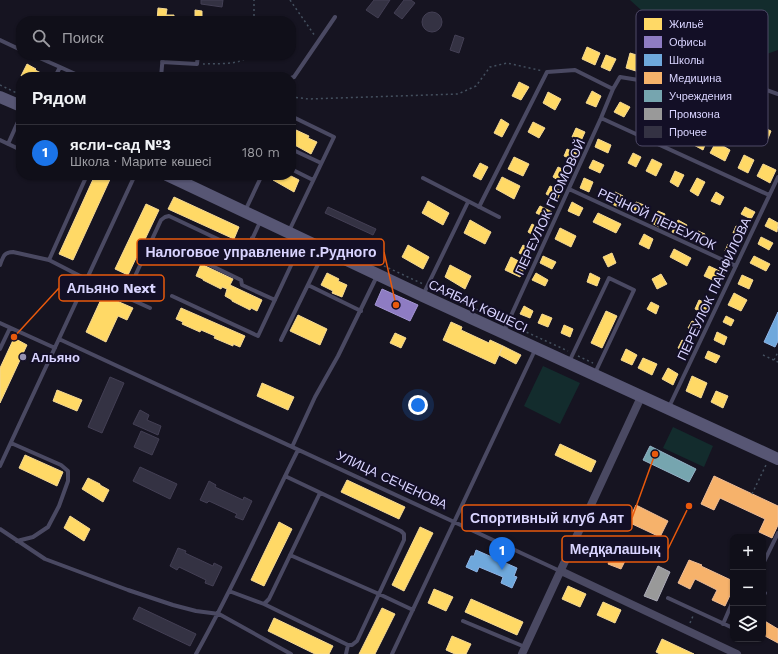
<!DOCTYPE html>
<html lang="ru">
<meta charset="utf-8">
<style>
:root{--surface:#100f19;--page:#1e1d26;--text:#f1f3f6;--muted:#9c9ca2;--line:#302f38;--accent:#1a73e8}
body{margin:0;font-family:"Work Sans",sans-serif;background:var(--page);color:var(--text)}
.controls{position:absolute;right:12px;bottom:12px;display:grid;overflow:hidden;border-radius:8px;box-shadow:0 1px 3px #0004}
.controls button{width:36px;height:36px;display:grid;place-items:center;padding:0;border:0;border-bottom:1px solid var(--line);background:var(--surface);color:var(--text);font:20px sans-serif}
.you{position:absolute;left:418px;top:405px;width:14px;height:14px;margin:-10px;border:3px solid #fff;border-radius:50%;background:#1a73e8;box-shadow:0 0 0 6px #1a73e833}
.badge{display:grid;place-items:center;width:26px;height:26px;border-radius:50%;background:var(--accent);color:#fff;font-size:13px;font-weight:700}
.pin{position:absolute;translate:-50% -33px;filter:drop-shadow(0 1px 2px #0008)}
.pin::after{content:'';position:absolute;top:21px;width:14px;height:12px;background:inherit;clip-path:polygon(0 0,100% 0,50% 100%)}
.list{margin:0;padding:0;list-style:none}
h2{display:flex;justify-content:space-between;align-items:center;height:52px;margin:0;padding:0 16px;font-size:17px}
h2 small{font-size:13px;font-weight:400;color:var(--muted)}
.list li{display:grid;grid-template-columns:26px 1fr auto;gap:12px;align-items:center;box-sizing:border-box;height:56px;padding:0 16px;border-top:1px solid var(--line)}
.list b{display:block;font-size:15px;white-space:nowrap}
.list p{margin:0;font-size:13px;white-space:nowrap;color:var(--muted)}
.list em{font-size:13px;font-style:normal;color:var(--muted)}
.icon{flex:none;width:22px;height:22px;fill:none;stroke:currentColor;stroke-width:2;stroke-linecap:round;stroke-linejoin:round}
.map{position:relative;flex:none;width:778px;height:654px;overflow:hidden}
.search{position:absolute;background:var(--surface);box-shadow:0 1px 3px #0004;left:16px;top:16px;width:280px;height:44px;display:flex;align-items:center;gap:10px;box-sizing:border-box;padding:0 14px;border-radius:16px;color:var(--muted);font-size:15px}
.panel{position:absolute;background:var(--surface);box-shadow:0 1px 3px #0004;left:16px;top:72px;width:280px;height:108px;border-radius:16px}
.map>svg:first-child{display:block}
.green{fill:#132c2d}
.homes{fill:#ffd966;stroke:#f4d894}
.offices{fill:#8e7cc3;stroke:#a496d5}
.schools{fill:#6fa8dc;stroke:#8fb5e6}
.health{fill:#f6b26b;stroke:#edbc97}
.public{fill:#76a5af;stroke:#94b3c7}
.industry{fill:#999;stroke:#acabb8}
.building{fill:#343243;stroke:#433f54}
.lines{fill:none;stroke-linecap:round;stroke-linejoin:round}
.path{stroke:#44505f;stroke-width:1.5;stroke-dasharray:2 3;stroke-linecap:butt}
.lane{stroke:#4a4962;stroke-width:4}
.street{stroke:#4a4962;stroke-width:8}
.secondary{stroke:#575674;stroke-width:12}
.poi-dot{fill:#9591b1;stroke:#130f26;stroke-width:1.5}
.labels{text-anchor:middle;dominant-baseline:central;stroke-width:4;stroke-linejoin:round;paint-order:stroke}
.street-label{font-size:13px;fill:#d9d4ff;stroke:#130f26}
.poi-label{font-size:13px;font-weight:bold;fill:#d9d4ff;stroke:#130f26;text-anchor:start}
.key{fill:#130f26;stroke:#4e4a67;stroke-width:1}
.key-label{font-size:11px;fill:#d9d4ff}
.leader{fill:none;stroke:#e8590c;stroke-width:1.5}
.callout-dot{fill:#e8590c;stroke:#130f26;stroke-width:1.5}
.callout{fill:#130f26;stroke:#e8590c;stroke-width:1.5}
.callout-label{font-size:14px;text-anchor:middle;font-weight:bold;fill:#d9d4ff}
</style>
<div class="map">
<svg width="778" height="654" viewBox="0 0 778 654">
<rect width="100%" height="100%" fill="#161421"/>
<!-- green -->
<path class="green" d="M630 0H778V50L730 67 685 50Z
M543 366 580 383 560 424 524 406Z
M673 427 713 446 704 467 663 448Z"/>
<!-- homes -->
<path class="homes" d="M158 8 167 9 166 15H174V21H157Z
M195 10 202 11V17H209V21H195Z
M587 47 600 53 595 65 582 59Z
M630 53 640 56 636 71 626 68Z
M606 55 616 59 610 71 601 67Z
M27 64 36 69 35 70 47 76V77L21 76Z
M519 82 529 87 521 100 512 96Z
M592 91 601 96 596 107 586 103Z
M548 92 561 99 555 110 543 103Z
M620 102 630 107 624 117 614 112Z
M501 119 509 124 502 137 494 133Z
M533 122 545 128 539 138 528 132Z
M758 125 771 131 767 141 754 135Z
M576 128 585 132 581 141 572 137Z
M296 130 309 136 308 138 317 142 311 154 291 143Z
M694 134 707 140 703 150 690 143Z
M598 139 611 145 608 153 595 147Z
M716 142 730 150 725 161 710 153Z
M567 149 578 154 575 161 564 156Z
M633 153 641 157 636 167 628 163Z
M744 155 754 160 748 173 738 168Z
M514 157 529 164 523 176 508 169Z
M652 159 662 164 656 176 646 171Z
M593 160 604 165 600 173 589 168Z
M480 163 488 167 481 180 473 176Z
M763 164 776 170 770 183 757 176Z
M558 167 569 172 563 183 553 177Z
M675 171 684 175 678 187 670 182Z
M95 175H112L73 260 59 254Z
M275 175H289L299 180 294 192 273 180Z
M502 177 520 186 514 199 496 189Z
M584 178 593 182 589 192 580 188Z
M697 178 705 182 698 196 690 191Z
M550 186 561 191 557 200 546 194Z
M615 192 623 196 618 207 610 203Z
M716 192 724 197 720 205 711 201Z
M174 197 239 227 234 239 168 209Z
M428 201 449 213 443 225 422 213Z
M572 202 583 208 579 216 568 211Z
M636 202 644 205 640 213 632 210Z
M146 204 159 210 128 275 115 269Z
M540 206 552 212 549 219 536 213Z
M745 207 755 212 751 219 741 214Z
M658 211 665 214 659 227 652 223Z
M598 213 621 224 616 233 593 222Z
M769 218 778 223 777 232 765 226Z
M470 220 491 232 485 244 464 233Z
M678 220 687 225 681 236 672 232Z
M532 224 541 229 536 237 528 232Z
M736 226 744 230 741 236 733 233Z
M560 228 576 236 571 247 555 239Z
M698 231 705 234 701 242 694 239Z
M644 234 653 239 649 249 639 244Z
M761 237 773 243 769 250 758 244Z
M728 244 736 248 733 254 725 251Z
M408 245 429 257 423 269 402 257Z
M523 245 531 250 527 257 519 253Z
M674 249 691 258 687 266 670 257Z
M612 253 616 263 608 267 603 257Z
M543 256 556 262 552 269 540 263Z
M754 256 770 264 766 271 750 263Z
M511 257 526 265 520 277 505 270Z
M201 264 233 279 230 285 262 300 257 311 251 308 250 310 232 301V300L225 296 227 289 222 287 221 289 203 280V279L196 276Z
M450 265 471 276 465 289 445 277Z
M709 266 724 273 719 283 704 276Z
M327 273 339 279 338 281 347 285 342 297 332 293 333 291 321 285Z
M536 273 548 280 545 286 532 280Z
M590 273 600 278 597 286 587 282Z
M661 274 667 284 657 289 652 279Z
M742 275 753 280 749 289 738 284Z
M734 293 747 300 741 311 728 305Z
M103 295 133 308 127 320 118 316 106 342 86 332Z
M699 300 711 305 707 315 695 309Z
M651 302 659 306 656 314 647 309Z
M524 306 533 311 530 318 520 314Z
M181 308 245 336 240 347 233 344V346L214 338 215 336 201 330 200 332 182 324 183 322 176 319Z
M606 311 617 316 602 348 591 343Z
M542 314 552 318 548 327 538 323Z
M298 315 327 329 320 345 290 331Z
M726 316 734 320 731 326 723 322Z
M692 321 700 325 697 332 688 328Z
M451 322 462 327 461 330 489 343 490 340 503 346 495 364 443 340Z
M564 325 573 329 570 337 561 333Z
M717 332 727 337 724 345 714 340Z
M395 333 406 338 401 348 390 343Z
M14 338 27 345 0 403V368Z
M682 340 692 346 689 353 678 348Z
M503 346 521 355 516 364 499 355Z
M626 349 637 355 632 365 621 360Z
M708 351 720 356 716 363 705 358Z
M643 358 657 364 652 375 638 368Z
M668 368 678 374 673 385 662 379Z
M692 376 707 383 701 398 686 391Z
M262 383 294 397 288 410 257 396Z
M57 390 82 400 77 411 53 401Z
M716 391 728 396 723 408 711 402Z
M560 444 596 461 591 472 555 455Z
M25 455 63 472 57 486 19 468Z
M88 478 100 484V485L109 490 103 502 82 489Z
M347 480 405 507 399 519 341 492Z
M70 516 90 529 84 541 64 528Z
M279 522 292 529 264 586 251 580Z
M420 527 433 533 404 591 392 585Z
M568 586 586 594 580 607 562 599Z
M434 589 453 597 446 611 428 603Z
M471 599 523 622 517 635 465 612Z
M603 602 621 610 615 623 597 615Z
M382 608 395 614 375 654H359Z
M274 618 333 646 329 654H315L268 631Z
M452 636 471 644 466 654H455L446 650Z
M662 639 694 654H660L656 652Z"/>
<!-- offices -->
<path class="offices" d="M382 289 418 305 410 321 375 305Z"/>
<!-- schools -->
<path class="schools" d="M778 312V341L775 347 764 342Z
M476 550 517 568 514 576 517 577 512 588 501 583 503 577 479 567 477 572 466 567 471 556H474Z"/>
<!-- health -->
<path class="health" d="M714 476 778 506V525L772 538 759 532 765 519 720 498 714 510 701 504Z
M636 505 668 521 660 537 628 522Z
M614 551 627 557 621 569 608 564Z
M689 560 702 565 701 566 733 581V589L725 606 712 600 717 590 695 579 690 589 678 583Z
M763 620 778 629V643L765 636 763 637Z"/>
<!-- public -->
<path class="public" d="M650 446 696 469 689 482 643 460Z"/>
<!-- industry -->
<path class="industry" d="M658 566 670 572 657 601 644 596Z"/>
<!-- building -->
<path class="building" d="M201 0H223L222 7 201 4Z
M374 0H390L378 18 366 10Z
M404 0H411L415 3 402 19 394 13Z
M422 22a10 10 0 1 1 20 0a10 10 0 1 1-20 0Z
M455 35 464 38 459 53 450 50Z
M328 207 376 229 373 235 325 213Z
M110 377 124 383 102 433 88 427Z
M140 410 149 415 147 420 161 426 158 435 133 424Z
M141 431 159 439 152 455 134 447Z
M140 467 177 484 170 499 133 481Z
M209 481 216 485 215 487 243 500 244 497 252 501 243 520 235 517 237 514 209 501 207 503 200 500Z
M178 548 186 551 185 553 213 566 214 563 222 567 213 586 205 583 206 580 179 567 177 570 170 566Z
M139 607 196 634 190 646 133 619Z"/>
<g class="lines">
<!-- path -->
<path class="path" d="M290 0 315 36
M254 21V0
M203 64C215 63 242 66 249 55
M0 85 21 95
M291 97 309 99 458 94 476 86 490 67 507 63 543 71
M343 247 423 284
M431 288 502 321
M124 290 131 275
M513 326 568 351
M763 355 778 362
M578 356 593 363
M774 360 778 352
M752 494 766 465
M690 623 693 616"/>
<!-- lane -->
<path class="lane" d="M0 40 21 50
M33 55 60 67 55 77
M162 62 197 64 198 55
M60 67 82 77
M161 77 163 55
M291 78 294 77 335 17
M601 118 769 195
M0 140 21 150
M8 144 21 115
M291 149 321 163
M291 169 313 180
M76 175 85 179
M423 178 499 217
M569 189 736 266
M479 207 547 72 575 70 613 89
M245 211 262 175
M289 231 334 137 291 116
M183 252 241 280 242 285 275 300
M49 260 87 175
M0 265C3 257 4 252 13 252L49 260 86 279 150 308
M136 274 161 220 165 217 169 216 241 250H245L248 248 260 222
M308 285 361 311
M66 291 78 297
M423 295 468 202
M172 296 258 336 294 259 252 238
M0 323 55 348
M504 331 601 118 613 89 620 77 682 87 725 82 758 87 778 94
M59 339 560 571
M281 340 324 252
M0 349 10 328
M569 362 609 278 634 290 595 373
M669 407 778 177
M11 443 61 465 68 471V481L59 506 48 527 33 537 17 541
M292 447 315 397 338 356 377 276
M0 466 135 175
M0 529 45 559 128 590 173 605 196 611 219 614 291 654
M290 555 379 594 413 610
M763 564 778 533
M229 591 264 604 269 599 320 493
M763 592 765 593
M668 598 733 628
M264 604 348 645H352L357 641 404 540V534L401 531 285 476
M463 621 525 647
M723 624 733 601
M196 654C233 588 264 518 298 450
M346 654 348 645
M392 654 536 348"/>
<!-- street -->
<path class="street" d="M561 571 737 654
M522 654 641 397"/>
<!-- secondary -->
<path class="secondary" d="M0 97 21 106
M167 175 423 296 778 459"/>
</g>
<!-- markers -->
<circle class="poi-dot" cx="23" cy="357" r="4"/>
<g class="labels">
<!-- street labels -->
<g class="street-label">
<text transform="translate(550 207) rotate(-65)">ПЕРЕУЛОК ГРОМОВОЙ</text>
<text transform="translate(657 219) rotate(25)">РЕЧНОЙ ПЕРЕУЛОК</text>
<text transform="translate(714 289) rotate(-65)">ПЕРЕУЛОК ПАНФИЛОВА</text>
<text transform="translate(478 306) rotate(25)">САЯБАҚ КӨШЕСІ</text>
<text transform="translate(392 480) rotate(25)">УЛИЦА СЕЧЕНОВА</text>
</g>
<!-- poi labels -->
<g class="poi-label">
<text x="31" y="357">Альяно</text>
</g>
</g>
<!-- legend -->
<rect x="636" y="10" width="132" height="136" rx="6" class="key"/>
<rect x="644" y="18" width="18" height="12" fill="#ffd966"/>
<rect x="644" y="36" width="18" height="12" fill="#8e7cc3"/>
<rect x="644" y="54" width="18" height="12" fill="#6fa8dc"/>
<rect x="644" y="72" width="18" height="12" fill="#f6b26b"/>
<rect x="644" y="90" width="18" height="12" fill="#76a5af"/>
<rect x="644" y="108" width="18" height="12" fill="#999"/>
<rect x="644" y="126" width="18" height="12" fill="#343243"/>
<g class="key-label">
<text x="669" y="28">Жильё</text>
<text x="669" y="46">Офисы</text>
<text x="669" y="64">Школы</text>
<text x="669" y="82">Медицина</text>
<text x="669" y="100">Учреждения</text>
<text x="669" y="118">Промзона</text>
<text x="669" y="136">Прочее</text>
</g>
<!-- callouts -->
<path class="leader" d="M396 305L384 252M14 337L59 288M655 454L632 518M689 506L668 549"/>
<g class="callout-dot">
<circle cx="396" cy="305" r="4"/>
<circle cx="14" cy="337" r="4"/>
<circle cx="655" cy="454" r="4"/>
<circle cx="689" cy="506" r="4"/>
</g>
<g class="callout">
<rect x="137" y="239" width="247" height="26" rx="4"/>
<rect x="59" y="275" width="105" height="26" rx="4"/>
<rect x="462" y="505" width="170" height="26" rx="4"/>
<rect x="562" y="536" width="106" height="26" rx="4"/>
</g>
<g class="callout-label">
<text x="261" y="257">Налоговое управление г.Рудного</text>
<text x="111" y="293">Альяно Next</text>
<text x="547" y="523">Спортивный клуб Аят</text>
<text x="615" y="554">Медқалашық</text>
</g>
</svg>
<div class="controls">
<button>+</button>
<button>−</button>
<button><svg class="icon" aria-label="layers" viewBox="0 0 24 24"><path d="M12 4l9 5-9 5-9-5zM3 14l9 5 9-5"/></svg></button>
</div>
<div class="you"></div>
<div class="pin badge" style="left:502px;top:570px">1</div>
<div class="search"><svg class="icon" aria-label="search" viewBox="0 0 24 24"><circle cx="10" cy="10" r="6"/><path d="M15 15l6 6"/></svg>Поиск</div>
<section class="panel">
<h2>Рядом<small></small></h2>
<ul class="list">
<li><span class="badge">1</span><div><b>ясли-сад №3</b><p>Школа · Марите көшесі</p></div><em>180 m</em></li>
</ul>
</section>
</div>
